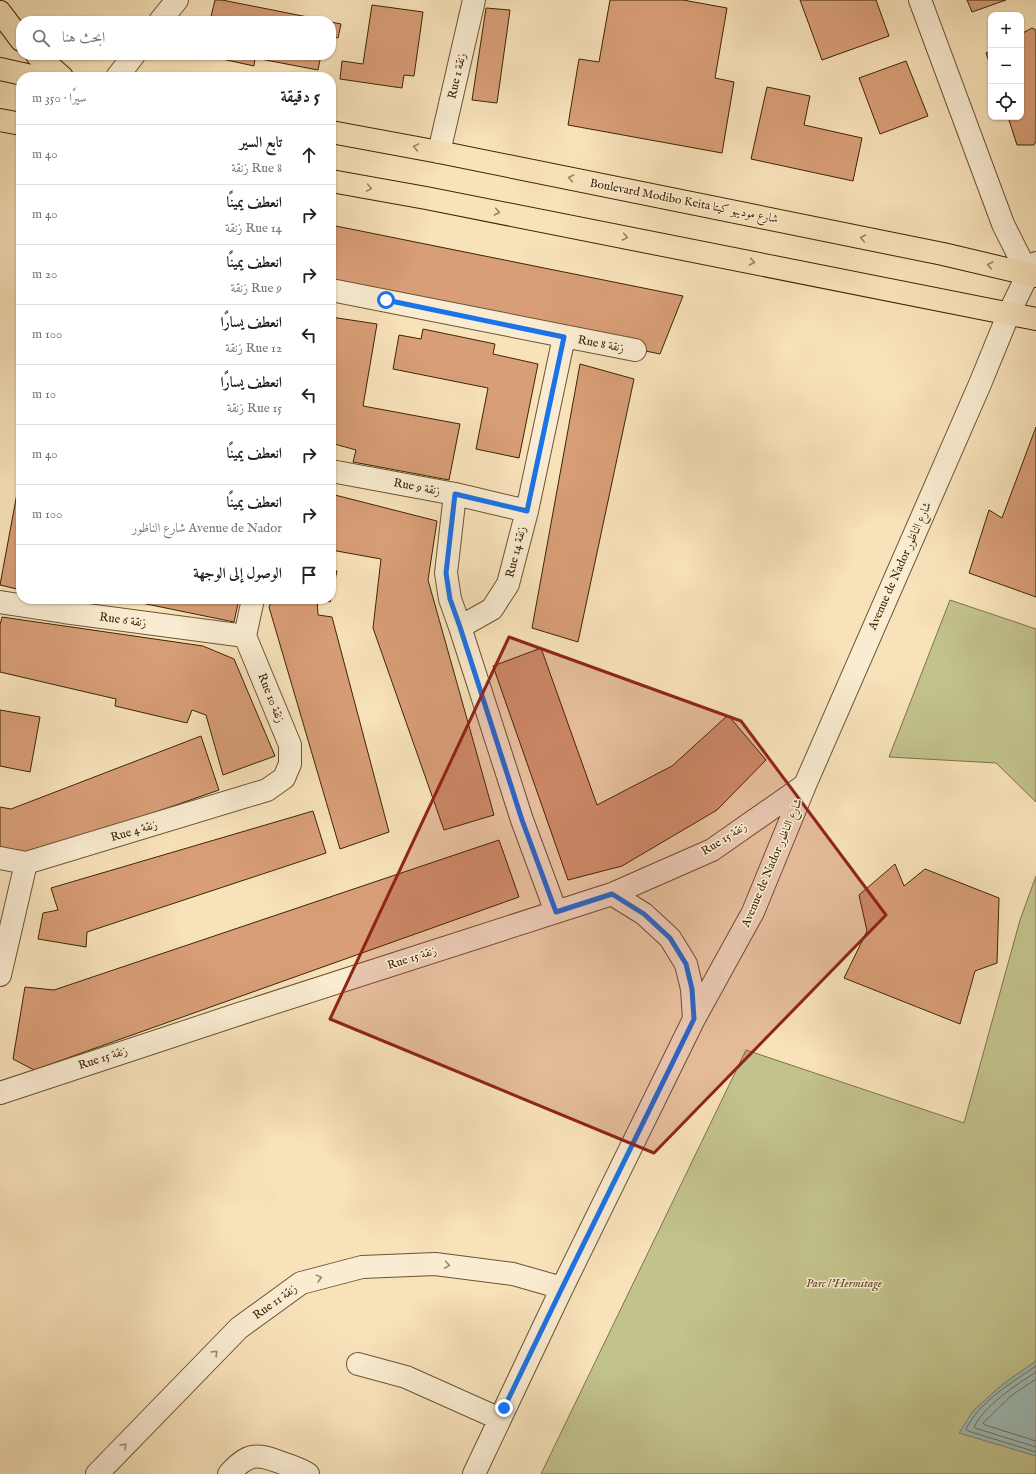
<!DOCTYPE html>
<html lang="ar">
<meta charset="utf-8">
<style>
:root{--surface:#fff;--page:#f6f6f6;--text:#202124;--muted:#757577;--line:#e0e0e0}
body{margin:0;font-family:"IM FELL English",Amiri,serif;background:var(--page);color:var(--text);direction:rtl}
.controls{position:absolute;right:12px;top:12px;display:grid;overflow:hidden;border-radius:8px;box-shadow:0 1px 3px #0004}
.controls button{width:36px;height:36px;display:grid;place-items:center;padding:0;border:0;border-bottom:1px solid var(--line);background:var(--surface);color:var(--text);font:20px sans-serif}
.stop{position:absolute;width:12px;height:12px;margin:-9px;border:3px solid #1a73e8;border-radius:50%;background:#fff}
.stop.end{background:#1a73e8;border-color:#fff;box-shadow:0 1px 4px #0008}
.list{margin:0;padding:0;list-style:none}
h2{display:flex;justify-content:space-between;align-items:center;height:52px;margin:0;padding:0 16px;font-size:17px}
h2 small{font-size:13px;font-weight:400;color:var(--muted)}
.list li{display:grid;grid-template-columns:26px 1fr auto;gap:12px;align-items:center;box-sizing:border-box;height:60px;padding:0 16px;border-top:1px solid var(--line)}
.list b{display:block;font-size:15px;white-space:nowrap}
.list p{margin:0;font-size:13px;white-space:nowrap;color:var(--muted)}
.list em{font-size:13px;font-style:normal;color:var(--muted)}
.icon{flex:none;width:22px;height:22px;fill:none;stroke:currentColor;stroke-width:2;stroke-linecap:round;stroke-linejoin:round}
.map{position:relative;flex:none;width:1036px;height:1474px;overflow:hidden;direction:ltr}
.search{position:absolute;background:var(--surface);box-shadow:0 1px 3px #0004;left:16px;top:16px;width:320px;height:44px;display:flex;align-items:center;gap:10px;box-sizing:border-box;padding:0 14px;border-radius:16px;color:var(--muted);font-size:15px}
.panel{position:absolute;background:var(--surface);box-shadow:0 1px 3px #0004;left:16px;top:72px;width:320px;height:532px;border-radius:16px;direction:rtl}
.map>svg:first-child{display:block}
.green{fill:#c2c28c;stroke:#807348}
.water{fill:#9fbcb7;stroke:#787f6f}
.lines{fill:none;stroke-linecap:round;stroke-linejoin:round}
.shore{stroke:#6e705e;stroke-width:1}
.building{fill:#d89e77;stroke:#3d2404}
.minor-casing{stroke:#6c5432;stroke-width:24}
.primary-casing{stroke:#3d2404;stroke-width:24}
.minor{stroke:#faecd2;stroke-width:22}
.primary{stroke:#f8e2ba;stroke-width:22}
.oneway{stroke:#9a835f}
.oneway2{stroke:#9c886b}
.route{stroke:#1a73e8;stroke-width:5}
.marked{fill:#8f2418;fill-opacity:0.2;stroke:#8f2418;stroke-width:3;stroke-linejoin:round}
.labels{text-anchor:middle;dominant-baseline:central;stroke-width:3;stroke-linejoin:round;paint-order:stroke}
.street-label{font-size:12px;fill:#3d2404;stroke:#faecd2}
.park-label{font-size:12px;font-style:italic;fill:#5e4c26;stroke:#faecd2}
</style>
<div class="map">
<svg width="1036" height="1474" viewBox="0 0 1036 1474">
<rect width="100%" height="100%" fill="#f8e2ba"/>
<filter id="stains"><feTurbulence type="fractalNoise" baseFrequency=".005" numOctaves="4"/><feColorMatrix values="0 0 0 0 .2 0 0 0 0 .09 0 0 0 0 .02 0 0 0 .5 -.17"/></filter>
<radialGradient id="worn" r=".72"><stop offset=".6" stop-color="#630" stop-opacity="0"/><stop offset="1" stop-color="#630" stop-opacity=".3"/></radialGradient>
<!-- green -->
<path class="green" d="M950 600 1036 629V802L996 763 889 757Z
M1036 876V1474H541L746 1050 964 1123 1020 920Z"/>
<!-- water -->
<path class="water" d="M1036 1361V1456L959 1433 973 1411 1003 1384Z"/>
<g class="lines">
<!-- shore -->
<path class="shore" d="M1036 1366C1011 1383 980 1401 966 1429L968 1431 1036 1452
M1036 1372C1016 1385 985 1405 974 1427L975 1428 1036 1447
M1036 1379 1012 1395 983 1423 985 1425 1036 1441"/>
</g>
<!-- building -->
<path class="building" d="M215 0H222L328 21H210Z
M610 0H683L727 8 715 78 734 82 722 153 568 125 579 59 599 62Z
M800 0H876L889 36 822 60Z
M967 0H1006L972 12Z
M372 5 423 12 414 76 404 75 402 88 340 79 342 61 363 64Z
M486 8 510 10 497 103 472 100Z
M331 22 341 24 338 38 331 36Z
M1032 28 1036 30V141L1034 145H1017L1008 117H1021V34Z
M991 51V67L986 53Z
M204 55H321L318 70 255 58 254 66Z
M906 61 928 116 880 134 859 78Z
M767 87 810 96 804 125 862 138 853 181 751 159Z
M331 225 683 296 660 354 331 286Z
M331 317 377 324 363 406 460 424 449 480 353 462 356 450 331 443Z
M423 329 495 344 493 354 538 364 519 458 476 449 488 388 393 369 399 335 421 339Z
M580 364 634 379 578 642 532 628Z
M1036 427V597L969 573 989 510 1002 518Z
M21 472V590L0 585Z
M331 494 437 521 428 580 494 815 444 830 373 628 381 559 331 550Z
M331 570 337 571 331 598Z
M122 599H239L234 622Z
M273 599H317L318 615 332 617 389 832 340 849 269 607Z
M321 599H331L330 602Z
M2 617 203 646 234 659 275 756 223 775 206 715 192 710 187 723 115 706 116 699 0 672V625Z
M541 648 597 805 672 766 728 715 766 760 717 810 622 866 568 880 493 666Z
M0 710 40 717 30 772 0 766Z
M201 736 219 790 24 858 0 854V807L11 809Z
M313 811 326 853 87 932 86 947 38 939 43 913 58 910 51 888Z
M499 840 519 897 34 1070 13 1059 25 987 54 990Z
M895 864 904 886 925 869 999 898 997 963 975 971 960 1024 844 978 867 931 859 895Z"/>
<g class="lines">
<defs>
<path id="minor" d="M920 0 1003 224 1028 274
M160 21 177 0
M117 77 134 55
M439 152 474 0
M331 290 635 350
M331 471 455 494 527 511
M455 494 446 573 450 599 460 627 522 820 556 912
M0 602 64 612 245 636
M460 627 492 609 508 584 527 511 564 337
M0 858 26 863 267 790 284 778 290 764V745L245 636 253 599
M612 894 644 914 670 938 686 964 692 989 694 1019
M0 975 26 863
M0 1093 236 1015 612 894 712 850 805 785
M358 1364 406 1377 500 1419
M97 1474 239 1328 301 1283 362 1267 435 1264 513 1274 562 1288
M229 1474C248 1453 256 1453 282 1463 291 1466 300 1469 308 1474
M474 1474 562 1288 694 1019 753 912 805 785 980 384 1009 313 1028 274 1036 263"/>
<path id="primary" d="M0 12 21 40
M37 55 62 77
M0 69 36 77
M0 120 21 124
M331 132 439 152 943 254 1036 276
M331 181 426 198 1036 319"/>
</defs>
<!-- minor casing -->
<use href="#minor" class="minor-casing"/>
<!-- primary casing -->
<use href="#primary" class="primary-casing"/>
<!-- minor -->
<use href="#minor" class="minor"/>
<!-- primary -->
<use href="#primary" class="primary"/>
</g>
<!-- one-way arrows -->
<defs><path id="oneway-chevron" d="M-2-3.5L2.5 0L-2 3.5" fill="none" stroke-width="1.6" stroke-linecap="round" stroke-linejoin="round"/></defs>
<g class="oneway">
<use href="#oneway-chevron" transform="translate(416 147) rotate(-170)"/>
<use href="#oneway-chevron" transform="translate(571 178) rotate(-169)"/>
<use href="#oneway-chevron" transform="translate(369 188) rotate(10)"/>
<use href="#oneway-chevron" transform="translate(497 212) rotate(11)"/>
<use href="#oneway-chevron" transform="translate(625 237) rotate(11)"/>
<use href="#oneway-chevron" transform="translate(863 238) rotate(-169)"/>
<use href="#oneway-chevron" transform="translate(752 262) rotate(11)"/>
<use href="#oneway-chevron" transform="translate(990 265) rotate(-167)"/>
</g>
<g class="oneway2">
<use href="#oneway-chevron" transform="translate(447 1265) rotate(8)"/>
<use href="#oneway-chevron" transform="translate(319 1278) rotate(-15)"/>
<use href="#oneway-chevron" transform="translate(215 1353) rotate(-46)"/>
<use href="#oneway-chevron" transform="translate(124 1446) rotate(-46)"/>
</g>
<g class="lines">
<!-- route -->
<path class="route" d="M386 300 564 337 527 511 455 494 446 573 450 599 460 627 522 820 556 912 612 894 644 914 670 938 686 964 692 989 694 1019 562 1288 504 1408"/>
</g>
<!-- marked area -->
<path class="marked" d="M509 637 741 721 886 915 654 1153 330 1019Z"/>
<g class="labels">
<!-- street labels -->
<g class="street-label">
<text transform="translate(457 76) rotate(-77)">Rue 1 زنقة</text>
<text transform="translate(684 201) rotate(11)">Boulevard Modibo Keita شارع موديبو كيتا</text>
<text transform="translate(601 344) rotate(11)">Rue 8 زنقة</text>
<text transform="translate(417 487) rotate(11)">Rue 9 زنقة</text>
<text transform="translate(516 552) rotate(-76)">Rue 14 زنقة</text>
<text transform="translate(900 566) rotate(-66)">Avenue de Nador شارع الناظور</text>
<text transform="translate(123 620) rotate(8)">Rue 6 زنقة</text>
<text transform="translate(271 698) rotate(68)">Rue 10 زنقة</text>
<text transform="translate(134 831) rotate(-17)">Rue 4 زنقة</text>
<text transform="translate(724 839) rotate(-32)">Rue 15 زنقة</text>
<text transform="translate(772 863) rotate(-67)">Avenue de Nador شارع الناظور</text>
<text transform="translate(412 958) rotate(-18)">Rue 15 زنقة</text>
<text transform="translate(103 1058) rotate(-18)">Rue 15 زنقة</text>
<text transform="translate(275 1302) rotate(-36)">Rue 11 زنقة</text>
</g>
<!-- park labels -->
<g class="park-label">
<text x="844" y="1283">Parc l'Hermitage</text>
</g>
</g>
<rect width="100%" height="100%" filter="url(#stains)"/>
<rect width="100%" height="100%" fill="url(#worn)"/>
</svg>
<div class="controls">
<button>+</button>
<button>−</button>
<button><svg class="icon" aria-label="locate" viewBox="0 0 24 24"><circle cx="12" cy="12" r="6"/><path d="M12 2v4M12 18v4M2 12h4M18 12h4"/></svg></button>
</div>
<div class="stop" style="left:386px;top:300px"></div>
<div class="stop end" style="left:504px;top:1408px"></div>
<div class="search"><svg class="icon" aria-label="search" viewBox="0 0 24 24"><circle cx="10" cy="10" r="6"/><path d="M15 15l6 6"/></svg>ابحث هنا</div>
<section class="panel">
<h2>5 دقيقة<small>سيرًا · 350 m</small></h2>
<ul class="list">
<li><svg class="icon" aria-label="ahead" viewBox="0 0 24 24"><path d="M12 20V5M6 11l6-6 6 6"/></svg><div><b>تابع السير</b><p>Rue 8 زنقة</p></div><em>40 m</em></li>
<li><svg class="icon" aria-label="right" viewBox="0 0 24 24"><path d="M7 20v-9h11M14 6l5 5-5 5"/></svg><div><b>انعطف يمينًا</b><p>Rue 14 زنقة</p></div><em>40 m</em></li>
<li><svg class="icon" aria-label="right" viewBox="0 0 24 24"><path d="M7 20v-9h11M14 6l5 5-5 5"/></svg><div><b>انعطف يمينًا</b><p>Rue 9 زنقة</p></div><em>20 m</em></li>
<li><svg class="icon" aria-label="left" viewBox="0 0 24 24"><path d="M17 20v-9H6M10 6l-5 5 5 5"/></svg><div><b>انعطف يسارًا</b><p>Rue 12 زنقة</p></div><em>100 m</em></li>
<li><svg class="icon" aria-label="left" viewBox="0 0 24 24"><path d="M17 20v-9H6M10 6l-5 5 5 5"/></svg><div><b>انعطف يسارًا</b><p>Rue 15 زنقة</p></div><em>10 m</em></li>
<li><svg class="icon" aria-label="right" viewBox="0 0 24 24"><path d="M7 20v-9h11M14 6l5 5-5 5"/></svg><div><b>انعطف يمينًا</b></div><em>40 m</em></li>
<li><svg class="icon" aria-label="right" viewBox="0 0 24 24"><path d="M7 20v-9h11M14 6l5 5-5 5"/></svg><div><b>انعطف يمينًا</b><p>Avenue de Nador شارع الناظور</p></div><em>100 m</em></li>
<li><svg class="icon" aria-label="arrive" viewBox="0 0 24 24"><path d="M6 21V4h12l-3 4 3 4H6"/></svg><div><b>الوصول إلى الوجهة</b></div></li>
</ul>
</section>
</div>
